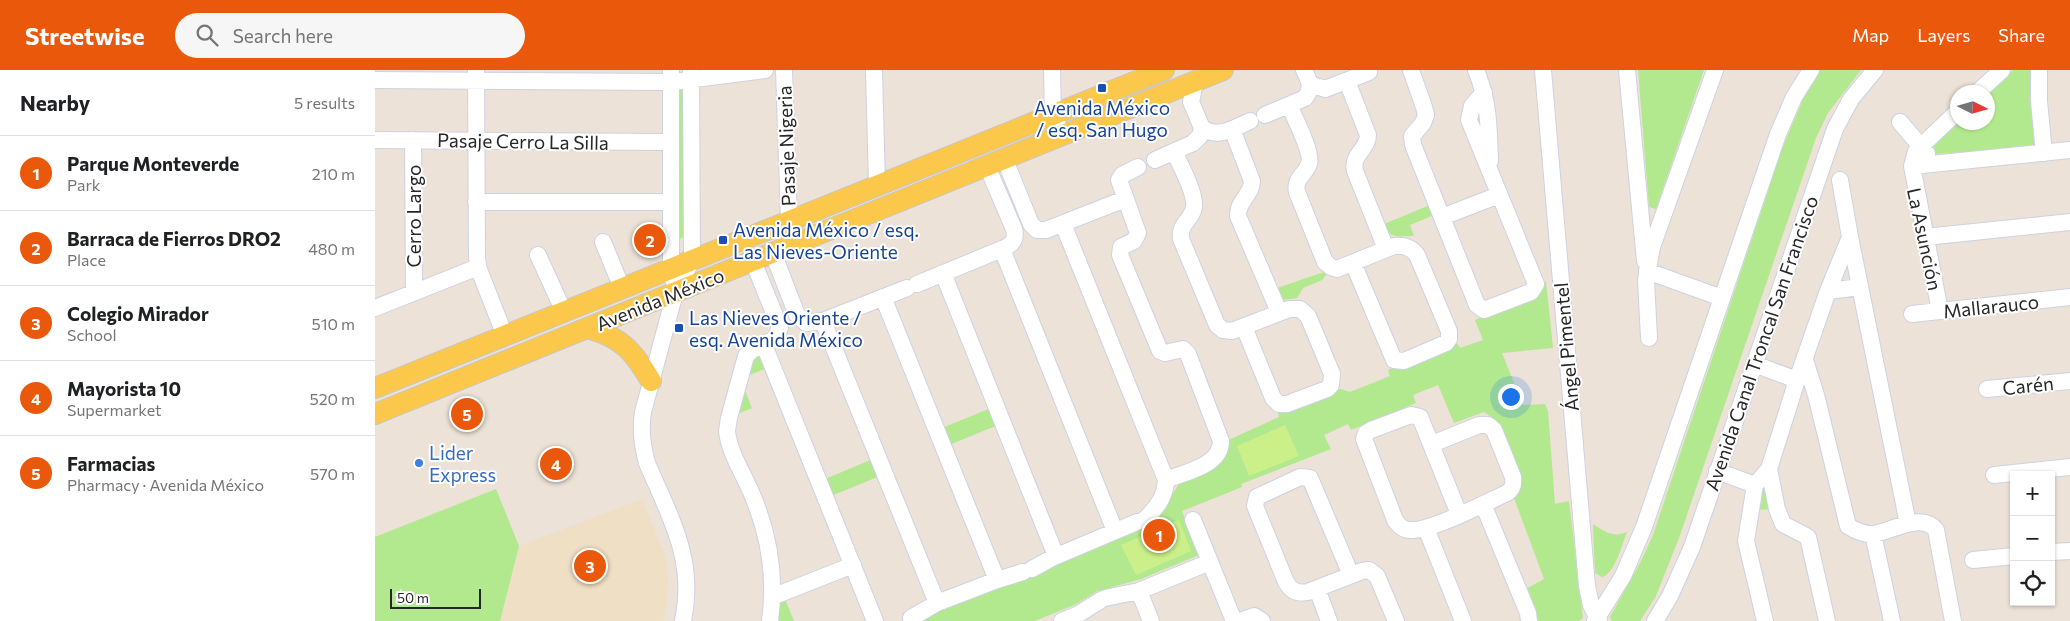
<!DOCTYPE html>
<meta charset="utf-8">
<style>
:root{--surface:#fff;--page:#f6f6f6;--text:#202124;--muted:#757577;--line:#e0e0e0;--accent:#ea580c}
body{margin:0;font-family:Commissioner,sans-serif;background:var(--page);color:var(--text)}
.controls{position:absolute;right:15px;bottom:15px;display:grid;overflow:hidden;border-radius:0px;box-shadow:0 1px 4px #0004}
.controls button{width:45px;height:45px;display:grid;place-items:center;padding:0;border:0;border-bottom:1px solid var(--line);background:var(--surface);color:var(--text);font:25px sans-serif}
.compass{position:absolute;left:1575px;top:15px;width:45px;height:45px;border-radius:50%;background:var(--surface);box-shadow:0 1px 4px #0004;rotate:95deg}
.scale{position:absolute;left:15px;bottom:12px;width:91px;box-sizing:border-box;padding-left:5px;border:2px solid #272727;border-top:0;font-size:14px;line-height:18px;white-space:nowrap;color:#272727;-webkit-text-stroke:4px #fff;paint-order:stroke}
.you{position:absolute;left:1135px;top:326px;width:18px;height:18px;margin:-12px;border:4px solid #fff;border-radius:50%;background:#1a73e8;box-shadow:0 0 0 8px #1a73e833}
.badge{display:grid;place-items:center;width:32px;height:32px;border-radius:50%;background:var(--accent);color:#fff;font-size:16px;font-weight:700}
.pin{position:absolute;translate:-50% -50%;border:2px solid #fff;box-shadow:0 1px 5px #0006}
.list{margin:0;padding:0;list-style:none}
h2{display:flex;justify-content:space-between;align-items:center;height:65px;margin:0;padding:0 20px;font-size:21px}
h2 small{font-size:16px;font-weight:400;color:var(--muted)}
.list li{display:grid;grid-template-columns:32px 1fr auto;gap:15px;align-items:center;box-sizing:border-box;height:75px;padding:0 20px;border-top:1px solid var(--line)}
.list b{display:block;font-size:19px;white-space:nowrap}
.list p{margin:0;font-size:16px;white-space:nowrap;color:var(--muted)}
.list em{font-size:16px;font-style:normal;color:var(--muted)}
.icon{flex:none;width:28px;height:28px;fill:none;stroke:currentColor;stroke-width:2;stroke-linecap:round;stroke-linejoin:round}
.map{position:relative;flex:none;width:1695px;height:551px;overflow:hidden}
header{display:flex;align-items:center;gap:30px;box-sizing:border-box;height:70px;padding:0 25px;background:var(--accent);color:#fff}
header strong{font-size:24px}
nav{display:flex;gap:28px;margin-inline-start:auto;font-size:18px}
.search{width:350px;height:45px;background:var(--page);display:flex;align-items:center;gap:12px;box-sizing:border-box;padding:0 18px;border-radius:28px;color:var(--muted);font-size:19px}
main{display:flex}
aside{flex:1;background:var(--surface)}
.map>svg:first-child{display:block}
.education{fill:#efdfc4}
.green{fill:#b2e88e}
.pitch{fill:#cbf089}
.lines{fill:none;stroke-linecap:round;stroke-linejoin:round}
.minor-casing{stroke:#cdd2e2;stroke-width:18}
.major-casing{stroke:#c7c7c7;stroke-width:22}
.minor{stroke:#fff;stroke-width:16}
.major{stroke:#fcc84c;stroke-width:20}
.transit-dot{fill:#1a4fb4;stroke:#fff;stroke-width:2}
.shop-dot{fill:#3f7fe0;stroke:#fff;stroke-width:2}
.labels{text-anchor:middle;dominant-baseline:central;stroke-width:4;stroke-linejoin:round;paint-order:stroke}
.transit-label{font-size:19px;fill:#164399;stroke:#fff;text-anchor:start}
.street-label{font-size:19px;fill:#272727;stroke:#fff}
.shop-label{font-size:19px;fill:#366cbe;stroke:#fff;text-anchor:start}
</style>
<header>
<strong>Streetwise</strong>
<div class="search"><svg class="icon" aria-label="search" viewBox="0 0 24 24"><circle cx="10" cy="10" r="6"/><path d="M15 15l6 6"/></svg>Search here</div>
<nav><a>Map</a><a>Layers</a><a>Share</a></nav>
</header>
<main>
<aside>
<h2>Nearby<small>5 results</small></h2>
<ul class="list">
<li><span class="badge">1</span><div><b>Parque Monteverde</b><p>Park</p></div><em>210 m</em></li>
<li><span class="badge">2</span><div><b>Barraca de Fierros DRO2</b><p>Place</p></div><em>480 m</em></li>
<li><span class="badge">3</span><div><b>Colegio Mirador</b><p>School</p></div><em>510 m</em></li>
<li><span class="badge">4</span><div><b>Mayorista 10</b><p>Supermarket</p></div><em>520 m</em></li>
<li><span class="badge">5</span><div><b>Farmacias</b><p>Pharmacy · Avenida México</p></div><em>570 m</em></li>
</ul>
</aside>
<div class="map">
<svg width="1695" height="551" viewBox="0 0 1695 551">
<rect width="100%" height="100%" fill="#ece2d7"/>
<!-- education -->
<path class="education" d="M267 429 290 485 293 506 292 533 288 551H125L144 476Z"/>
<!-- green -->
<path class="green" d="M1263 0H1329L1281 139 1274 137Z
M1444 0H1486L1453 43 1441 68 1304 468 1281 526 1265 551H1237L1235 547 1265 493 1278 465 1407 79 1431 22Z
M1638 0H1658L1662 77 1560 84 1558 73 1582 52H1612L1613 23Z
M311 14 312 166 304 169 302 15Z
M1055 135 1059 145 1035 155 1039 166C1023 166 1015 170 1009 154Z
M955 200 947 210 928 218 922 228 907 230 899 219Z
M1171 211 1178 278 1127 283 1148 335 1170 334 1173 341 1180 434 1194 431 1208 548 1204 551H1159L1149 520 1169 509 1139 428 1143 412 1141 405 1121 350 1109 342 1079 353 1063 315 1038 325 1041 333 976 360 973 354 949 365 956 379 866 414 867 417 807 441 824 485 766 509 723 521 699 535 660 551H547L573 535 769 458 781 451 807 409 849 372 904 347 903 343 966 319 975 322 1015 306 1013 300 1082 273 1085 278 1108 270 1100 250 1165 221Z
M386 282 392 298 372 306 377 285Z
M369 318 377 338 360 345Z
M616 338 623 355 574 375 567 358Z
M498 389 505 406 456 426 450 409Z
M1394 399 1402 439 1376 440Z
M121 419 144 476 125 551H0V467Z
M1218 454C1230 462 1238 468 1252 462 1247 474 1240 504 1227 507L1220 503Z
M410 529 419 551H401L403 532Z"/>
<!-- pitch -->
<path class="pitch" d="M910 355 924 386 874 406 862 376Z
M804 450 816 481 761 505 746 475Z"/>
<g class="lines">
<defs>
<path id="minor" d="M101 0 102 186 103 197 130 266
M296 0V198L298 210
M409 0 414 151
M499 0 502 115
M677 0 678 44 688 66
M1036 0 1049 37 1051 45 1048 53 1037 66 1038 75 1102 235 1109 240 1156 222 1161 214 1094 50 1097 36 1109 22
M1101 0C1114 32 1114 58 1115 91
M1168 0 1212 516 1216 535 1224 551
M1252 0 1270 191
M1664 0V31L1669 83
M0 10 296 12 390 0
M972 11 993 65C993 80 976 84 980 101L1011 179
M935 14 950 19 994 2
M1603 22 1627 0
M914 35C919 47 938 83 934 94 930 105 919 108 922 122L950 192 956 197 962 199 1019 176C1029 175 1036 177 1042 185L1074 261V269L1071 273 1029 291 1019 290 978 193
M890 45 930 28C938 18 934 10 929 0
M1525 52 1552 84
M827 58C843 69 859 58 875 51
M857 59 877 111C877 125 862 131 863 146L904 242
M0 70 296 72
M38 70 39 222
M799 82C805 94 821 124 819 137 817 151 804 152 806 169L842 255 848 260 857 261 914 239H925L933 246 957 304 956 315 952 319 912 334H904L898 328 869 257
M630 90 656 154 662 160H671L750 129
M780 90 818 73 825 66 827 58 816 32 820 12
M1537 96 1695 80
M763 97 747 105 744 110 763 163 759 171 746 177 745 185 785 281 790 283 808 279 813 284 846 371C846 396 810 402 791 410
M1465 110 1475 167 1533 454
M101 132H296
M1067 147 1124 125
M688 154 791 410C791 425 781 439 770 449
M1550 167 1695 152
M228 172 247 218
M627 179 740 461
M398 183 422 245 431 253 448 251 532 218
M163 185 189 242
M378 191 405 258 400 269 377 280 371 286 354 348 352 361C354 382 368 403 376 422 394 463 401 507 395 551
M1272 201 1347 228
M568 203 681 486
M542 214 627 179C637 175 642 170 639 159L612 96
M1453 221 1485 217
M508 227 622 510
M0 238 103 197
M1565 241 1537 96 1541 81 1582 42
M1537 244 1695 227
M448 251 562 533
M1274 268 1271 210 1277 177 1340 0
M389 275 500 551
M1430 290 1441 325 1473 456C1481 461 1489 465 1499 464 1517 461 1547 442 1561 460L1578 551
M1379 294 1422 310
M1612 319 1695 311
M1057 374 1104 355H1113L1119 360 1138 407C1139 414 1138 419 1132 423 1112 432 1055 462 1036 460 1028 460 1024 456 1020 450L989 369 991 363 996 360 1036 345 1045 347 1084 444
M1394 399 1402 439 1408 454 1433 467 1452 551
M1342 401 1380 415
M1619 405 1695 397
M1108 434 1153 543 1154 551
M818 450 859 551
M1051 458 1088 551
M1498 464 1517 551
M1676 482 1695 481
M1598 490 1639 486
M657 499 677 488 762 452
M976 505 935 408 925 407 882 427 880 436 911 512C916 521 923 524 933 522L987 501 994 500 1002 506 1021 551
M942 519 954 551
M764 521 776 551
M397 527 478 495
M730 528 764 521 835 492
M536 548 562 533 622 510 648 502
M308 551C321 490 295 447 272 393 267 375 265 360 268 342L300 223 317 190 316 0
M687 551 702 545 726 530
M865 551 879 546 887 551
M1220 551 1248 506 1269 457 1403 64 1419 27 1436 0
M1280 551 1295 526 1317 477 1460 59 1476 29 1500 0
M1390 551 1371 471 1380 415 1394 399 1422 310 1453 221 1475 167"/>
<path id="major" d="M212 258C247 267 259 282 276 311
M0 318 789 0
M0 344 848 0"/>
</defs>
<!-- minor casing -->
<use href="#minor" class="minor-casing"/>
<!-- major casing -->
<use href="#major" class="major-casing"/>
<!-- minor -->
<use href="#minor" class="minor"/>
<!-- major -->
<use href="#major" class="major"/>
</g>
<!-- markers -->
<g class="transit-dot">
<rect x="722" y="13" width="10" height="10" rx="2.5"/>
<rect x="343" y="165" width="10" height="10" rx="2.5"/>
<rect x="299" y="253" width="10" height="10" rx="2.5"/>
</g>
<circle class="shop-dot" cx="44" cy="393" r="5"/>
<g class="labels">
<!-- transit labels -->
<g class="transit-label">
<text x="727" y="37" text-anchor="middle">Avenida México<tspan x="727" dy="22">/ esq. San Hugo</tspan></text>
<text x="358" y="159">Avenida México / esq.<tspan x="358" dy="22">Las Nieves-Oriente</tspan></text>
<text x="314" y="247">Las Nieves Oriente /<tspan x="314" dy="22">esq. Avenida México</tspan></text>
</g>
<!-- street labels -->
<g class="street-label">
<text transform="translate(148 71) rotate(1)">Pasaje Cerro La Silla</text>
<text transform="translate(411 76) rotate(-92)">Pasaje Nigeria</text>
<text transform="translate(38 146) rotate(-90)">Cerro Largo</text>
<text transform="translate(1550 169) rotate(78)">La Asunción</text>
<text transform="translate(285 229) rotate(-22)">Avenida México</text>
<text transform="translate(1616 236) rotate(-6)">Mallarauco</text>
<text transform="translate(1386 273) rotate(-71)">Avenida Canal Troncal San Francisco</text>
<text transform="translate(1191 277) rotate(-95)">Ángel Pimentel</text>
<text transform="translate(1653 315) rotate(-6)">Carén</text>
</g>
<!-- shop labels -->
<g class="shop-label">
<text x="54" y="382">Lider<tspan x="54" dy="22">Express</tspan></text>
</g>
</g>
</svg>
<div class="controls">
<button>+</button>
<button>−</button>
<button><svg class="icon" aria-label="locate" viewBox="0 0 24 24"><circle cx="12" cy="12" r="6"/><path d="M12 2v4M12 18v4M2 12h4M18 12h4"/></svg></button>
</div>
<svg class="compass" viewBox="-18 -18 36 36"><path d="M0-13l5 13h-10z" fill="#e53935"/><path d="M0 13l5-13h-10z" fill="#757577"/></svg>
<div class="scale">50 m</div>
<div class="you"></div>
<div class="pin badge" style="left:784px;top:465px">1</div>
<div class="pin badge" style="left:275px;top:170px">2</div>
<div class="pin badge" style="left:215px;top:496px">3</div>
<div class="pin badge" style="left:181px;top:394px">4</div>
<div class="pin badge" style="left:92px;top:344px">5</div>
</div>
</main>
